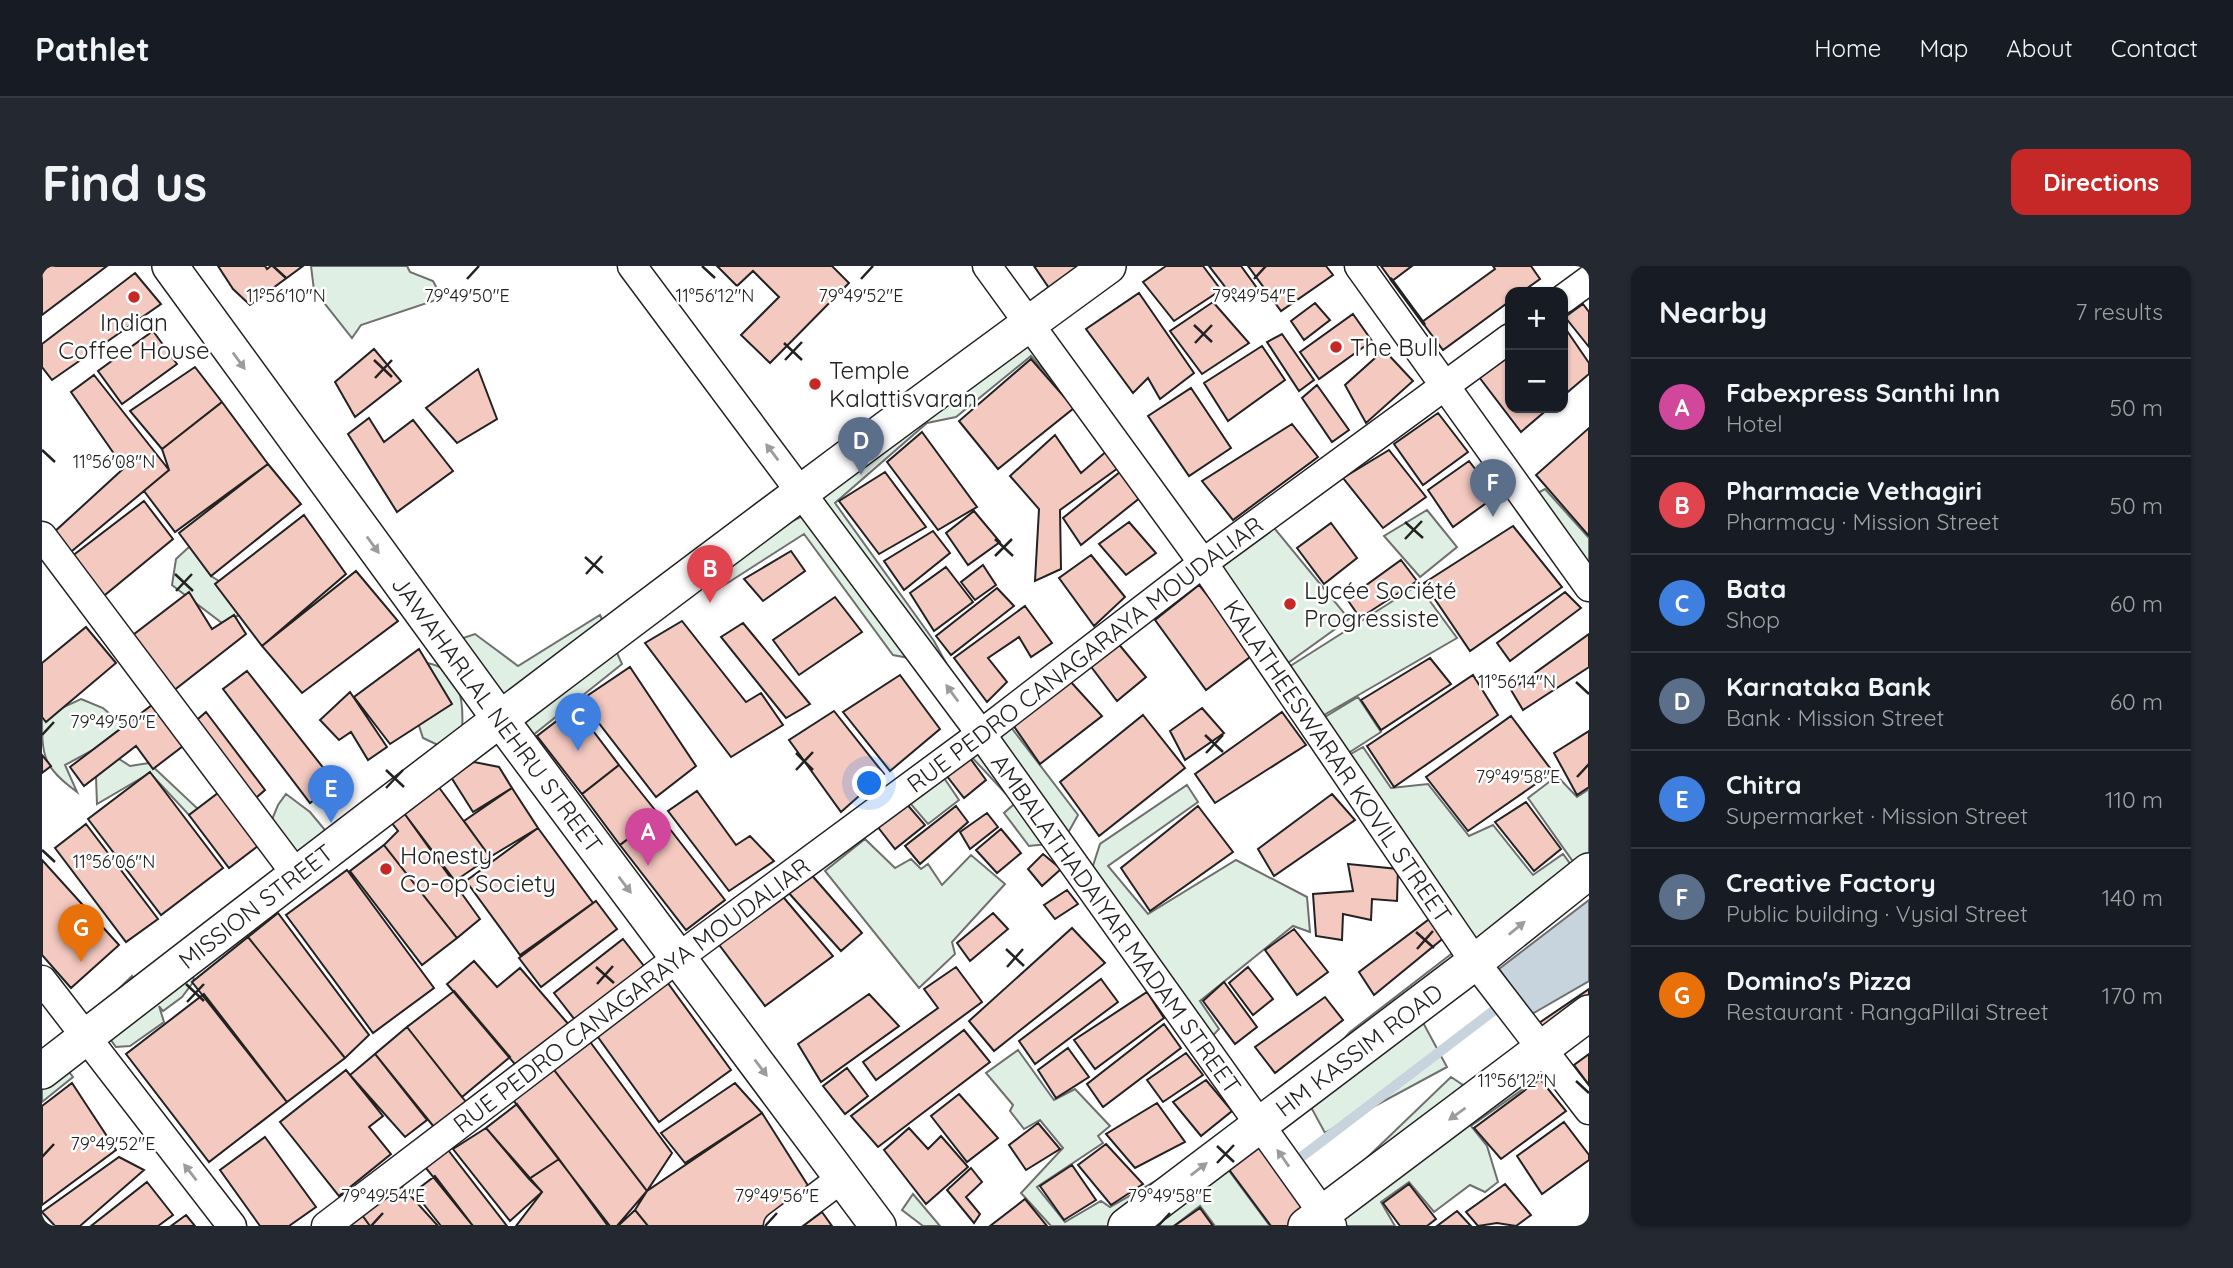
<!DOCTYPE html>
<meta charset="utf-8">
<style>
:root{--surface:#171b24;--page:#242831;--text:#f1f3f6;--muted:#9ea1a6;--line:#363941;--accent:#c62828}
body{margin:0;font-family:Quicksand,sans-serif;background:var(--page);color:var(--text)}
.controls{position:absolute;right:21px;top:21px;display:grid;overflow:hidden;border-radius:14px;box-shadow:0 2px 5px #0004}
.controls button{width:63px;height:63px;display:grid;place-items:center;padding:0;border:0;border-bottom:2px solid var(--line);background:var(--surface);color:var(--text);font:35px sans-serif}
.you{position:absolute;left:828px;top:518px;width:24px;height:24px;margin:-18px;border:5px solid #fff;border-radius:50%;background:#1a73e8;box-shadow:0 0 0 10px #1a73e833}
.badge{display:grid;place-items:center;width:46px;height:46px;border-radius:50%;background:var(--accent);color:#fff;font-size:23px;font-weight:700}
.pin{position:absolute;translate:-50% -58px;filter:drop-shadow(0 2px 4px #0008)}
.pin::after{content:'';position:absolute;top:37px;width:24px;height:21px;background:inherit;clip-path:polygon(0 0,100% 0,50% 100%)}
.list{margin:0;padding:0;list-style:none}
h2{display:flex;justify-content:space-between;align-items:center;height:91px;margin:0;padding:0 28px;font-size:30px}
h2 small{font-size:23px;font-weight:400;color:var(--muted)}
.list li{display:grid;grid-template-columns:46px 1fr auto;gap:21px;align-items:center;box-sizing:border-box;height:98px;padding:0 28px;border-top:2px solid var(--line)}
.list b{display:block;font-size:26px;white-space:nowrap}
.list p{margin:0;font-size:23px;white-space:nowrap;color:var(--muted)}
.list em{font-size:23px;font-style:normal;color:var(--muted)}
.map{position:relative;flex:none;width:1547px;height:960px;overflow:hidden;border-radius:14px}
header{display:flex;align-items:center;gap:42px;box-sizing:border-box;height:98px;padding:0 35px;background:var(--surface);border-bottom:2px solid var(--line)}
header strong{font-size:33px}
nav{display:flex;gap:38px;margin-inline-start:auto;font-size:24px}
.intro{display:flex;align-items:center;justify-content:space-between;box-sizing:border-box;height:168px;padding:0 42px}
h1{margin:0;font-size:49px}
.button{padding:18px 32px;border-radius:14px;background:var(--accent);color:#fff;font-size:24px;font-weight:700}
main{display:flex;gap:42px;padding:0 42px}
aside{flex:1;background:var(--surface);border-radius:14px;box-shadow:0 2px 5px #0004}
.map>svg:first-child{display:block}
.green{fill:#e0efe3;stroke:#6f6f6f;stroke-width:2}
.water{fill:#c7d3dd;stroke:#6f6f6f;stroke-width:2}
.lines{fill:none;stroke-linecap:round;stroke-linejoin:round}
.stream{stroke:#c7d3dd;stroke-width:10}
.building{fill:#f3c9c0;stroke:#222;stroke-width:2}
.minor-casing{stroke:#222;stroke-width:31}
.tertiary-casing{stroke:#222;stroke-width:38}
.minor{stroke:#fff;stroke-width:28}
.tertiary{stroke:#fff;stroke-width:35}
.wall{stroke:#222;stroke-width:3.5}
.oneway{fill:#9c9c9c}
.ticks{fill:none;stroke:#222;stroke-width:2.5}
.poi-dot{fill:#c62828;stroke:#fff;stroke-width:2.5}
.labels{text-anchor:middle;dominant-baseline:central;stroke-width:5;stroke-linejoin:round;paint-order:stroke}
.poi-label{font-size:24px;fill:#222;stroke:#fff;text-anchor:start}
.street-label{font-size:24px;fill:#222;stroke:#fff}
.ticks-label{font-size:18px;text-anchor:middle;fill:#222;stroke:#fff;stroke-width:5;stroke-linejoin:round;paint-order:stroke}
</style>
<header>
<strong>Pathlet</strong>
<nav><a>Home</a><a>Map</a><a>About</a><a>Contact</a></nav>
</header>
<div class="intro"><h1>Find us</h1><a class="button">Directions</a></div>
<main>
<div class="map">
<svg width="1547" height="960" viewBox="0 0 1547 960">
<rect width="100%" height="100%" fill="#fff"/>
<!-- green -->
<path class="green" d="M269 0H365L368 6 391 15 400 32 319 59 310 72 272 24Z
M987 62 1071 183 989 90 914 151 885 157 793 237 892 375 932 448 768 226Z
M1503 223 1547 272V315L1488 231Z
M1385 244 1415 281 1378 311 1342 270Z
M771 245 878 394 851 389 762 268 670 327 677 291Z
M1228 257 1307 353 1239 402 1170 297Z
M148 280 173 287 169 310 217 340 180 357 130 319 134 293Z
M1376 319 1415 372 1275 453 1242 404Z
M558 349 580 398 490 470 646 675 635 684 415 374 433 368 476 400Z
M385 397C419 403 422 435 420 465L396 479 381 472 369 435Z
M1316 431 1339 466 1297 493 1273 457Z
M39 433 61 442 82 460 51 484 23 499 35 526C1 501 0 491 0 451Z
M962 452 1036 549 1021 576 943 467Z
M938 470 976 524 965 529 925 486 898 506 917 534 886 558 861 529Z
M1321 481 1349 522 1386 518 1427 570 1451 559 1491 609 1521 588 1535 607 1432 690 1300 493Z
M74 491 88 500 107 497 156 543 147 549 108 507 55 538 54 511Z
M1515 510 1535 531 1547 523V597L1537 604 1486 532Z
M1145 519 1156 536 1066 600 1106 648 1194 594 1265 631 1268 666 1251 660 1158 735 1177 763 1165 776 1047 612 1058 578Z
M244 528 268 546 288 570 255 594 226 563 236 539Z
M980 531 1015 577 987 580 962 547Z
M823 573 853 602 869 593 879 603 886 598 900 619 929 589 963 618 910 676 913 688 877 722 783 605Z
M1413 685 1431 705 1378 751 1405 801 1283 867 1258 821 1308 766Z
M149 700 152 715 140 731 121 745 117 740 122 756 88 780 74 781 58 759 63 736 90 710 109 730Z
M976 784 1012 834 1033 823 1068 860 1056 870 1061 877 995 921 1023 956 1059 935 1068 941 1213 858 1078 960H1009L979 927 1021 882 998 854 982 863 968 845 971 839 944 807Z
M0 791 16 792 31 811 0 836Z
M1507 795 1511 802 1429 860 1445 880 1456 916 1443 926 1428 919 1392 946 1367 916 1339 936 1353 960H1301L1307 909 1409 811 1442 833Z
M1179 894 1228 960H1173L1158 940 1132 960H1087Z
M871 928 898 960H881L860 944Z"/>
<!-- water -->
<path class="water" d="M1547 634V715L1490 748 1457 703Z"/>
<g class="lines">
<!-- stream -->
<path class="stream" d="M1258 892 1463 736"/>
</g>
<!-- building -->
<path class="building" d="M0 0H65L0 49Z
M176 0H223L225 3 229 0H261L208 39 191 23Z
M675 0H790L807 17 728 97 699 69 737 31 711 5 695 20Z
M992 0H1038L1007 22Z
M1124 0H1161L1179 24 1132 55 1101 16Z
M1167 0H1199L1215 22 1194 35Z
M1206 0H1284L1291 9 1239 45Z
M1339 0H1370L1350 15Z
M1451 0H1489L1498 13 1480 26H1468V35L1401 84 1380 56 1453 3Z
M93 7 119 38 10 114 0 101V78Z
M1097 27 1152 107 1118 133 1106 112 1091 127 1044 63Z
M1171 36 1207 77 1160 108 1128 65Z
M1273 37 1288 54 1262 74 1249 55Z
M1541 38 1547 46V81L1523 51Z
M1311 48 1330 75 1277 113 1258 86Z
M1521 59 1547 97V108L1521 130Z
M111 65 135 98 80 138 56 105Z
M1240 68 1272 114 1257 125 1225 76Z
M1220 80 1243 114 1186 155 1162 117Z
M332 83 359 115 313 151 293 116Z
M1342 84 1371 115 1324 157 1303 119Z
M1462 91 1468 99V142H1507L1479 166 1437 111Z
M989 93 1032 142 956 203 917 155Z
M153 101 180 136 120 183 88 145Z
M436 103 455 153 415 177 384 142Z
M52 109 127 204 24 290 10 268 82 202 29 126Z
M1275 119 1307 164 1290 176 1260 132Z
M1149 122 1189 182 1147 210 1106 150Z
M180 136 226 198 133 266 102 225 127 204 120 183Z
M1396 147 1426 186 1381 219 1352 178Z
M327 152 342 176 371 154 411 205 355 246 306 168Z
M1250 158 1276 191 1191 254 1160 215Z
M1547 162V270L1494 209Z
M880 166 935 241 896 264 845 196Z
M1013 169 1039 207 1066 184 1083 197 1018 244 1019 303 993 315 997 243 968 210Z
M1347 184 1384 231 1341 262 1301 212Z
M1427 195 1454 230 1411 261 1386 224Z
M226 198 259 238 169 310 137 267Z
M843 206 884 261 837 288 797 235Z
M1078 206 1099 231 1039 279 1021 252Z
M102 235 131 273 52 338 25 294Z
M932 245 958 276 926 299 904 267Z
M262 249 304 308 220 380 173 318Z
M1087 256 1114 287 1084 309 1057 278Z
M1289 257 1315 292 1282 318 1255 282Z
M1471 260 1520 321 1428 385 1382 317Z
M891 265 908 287 862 324 842 295Z
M749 285 763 305 721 335 702 313Z
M1049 289 1083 331 1052 360 1017 312Z
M1359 294 1375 315 1318 352 1305 333Z
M941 299 954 319 933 334 919 316Z
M904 301 931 336 892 365 868 327Z
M314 305 356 355 260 427 220 380Z
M1157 319 1212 388 1164 424 1113 354Z
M955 322 972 340 909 389 894 370Z
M147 326 170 363 192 349 204 368 126 429 87 372Z
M1523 326 1539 342 1468 395 1455 377Z
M793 331 820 366 757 409 731 374Z
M983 340 1010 377 989 391 977 371 946 392 965 416 945 436 912 392Z
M640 355 704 436 719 427 741 459 689 491 603 377Z
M701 357 768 438 744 452 679 371Z
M44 361 74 397 4 456 0 451V397Z
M1547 368V401L1481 444 1469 424Z
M1075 376 1104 411 1075 435 1047 398Z
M377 383 410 438 348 478 312 431Z
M1388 392 1409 418 1339 464 1319 434Z
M588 401 654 500 614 531 539 434Z
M205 405 294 518 268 537 181 423Z
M858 409 898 463 848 505 801 446Z
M1431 409 1456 449 1352 521 1325 480Z
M1028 415 1060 450 998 498 969 456Z
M308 426 345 481 326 494 309 466 297 474 278 454Z
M114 436 145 477 111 503 94 480 42 520 28 501Z
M533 441 577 499 540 528 495 470Z
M1160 442 1182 467 1143 494 1128 465Z
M792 445 842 508 799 546 747 474Z
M164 446 223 524 207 538 148 460Z
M1240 446 1264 479 1173 537 1153 508Z
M1101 449 1143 502 1057 570 1018 516Z
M1469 450 1511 506 1426 565 1384 511Z
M1547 465V521L1535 529 1512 487Z
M925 488 944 514 922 532 901 505Z
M0 489 9 500 0 507Z
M432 496 457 501 470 522 431 546 409 511Z
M577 499 617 549 578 579 540 528Z
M108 506 181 602 119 649 46 553Z
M396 520 448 591 413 615 362 547Z
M470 522 496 562 448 591 422 555Z
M655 525 694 579 708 570 732 595 687 625 626 545Z
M176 527 216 580 187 602 147 549Z
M1290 528 1313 554 1232 610 1216 583Z
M863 536 883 559 853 583 835 560Z
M1484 536 1519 583 1492 605 1453 556Z
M914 540 926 556 878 598 863 580Z
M1156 540 1191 586 1108 645 1079 602Z
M362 547 438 653 415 672 342 579 356 565 349 556Z
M945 547 956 561 928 583 918 566Z
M617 549 683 634 644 664 578 579Z
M44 558 116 653 84 676 13 582Z
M496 562 551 637 478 689 424 615Z
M959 563 979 587 955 607 934 584Z
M342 579 415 672 380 699 308 605Z
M1001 588 1019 603 1000 620 986 603Z
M0 594 77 679 29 722 0 689Z
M1306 598 1356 603 1355 635 1330 633 1329 654 1301 648 1300 674 1274 670 1271 628 1311 625Z
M305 604 392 722 331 767 244 649Z
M767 606 820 667 799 685 745 625Z
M1025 624 1036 638 1013 653 1002 639Z
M737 626 791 690 723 740 672 672Z
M554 635 575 663 499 721 477 692Z
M236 647 327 769 303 792 206 671Z
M951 647 966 663 928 695 915 677Z
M1390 651 1404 670 1332 729 1317 706Z
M1030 662 1063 697 952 785 927 755Z
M1252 663 1286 706 1255 729 1223 684Z
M206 671 303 792 245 836 150 716Z
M581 673 602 700 533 754 512 727Z
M432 695 455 721 478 702 528 760 477 803 405 718Z
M914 701 940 736 834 814 821 796 896 742 882 723Z
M1206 701 1231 733 1211 749 1187 717Z
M620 709 689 804 617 856 548 760Z
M1059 713 1076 736 993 798 977 775Z
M1182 716 1215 761 1193 778 1161 735Z
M1547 723V736L1502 770 1494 759Z
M412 725 468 791 420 831 365 761Z
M1105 726 1122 752 1053 803 1032 774Z
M162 728 245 836 167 896 84 788Z
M827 728 857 760 779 816 756 778Z
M1283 731 1301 754 1233 807 1213 781Z
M1122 758 1139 782 1061 841 1045 818Z
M365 761 424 836 392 861 333 788Z
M922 764 948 796 836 881 809 850Z
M546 773 630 887 605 925 506 796Z
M1026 782 1047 811 1014 832 996 804Z
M1144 787 1161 809 1121 836 1105 814Z
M333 788 385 854 363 871 308 809Z
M1547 788V819L1532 799Z
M506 796 605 925 575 960H568L465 826Z
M805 802 826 830 803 848 781 820Z
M304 804 341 850 327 861 349 888 297 930 238 856Z
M1498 813 1524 845 1459 893 1432 862Z
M1164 814 1190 845 1159 870 1131 836Z
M30 817 74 884 0 939V840Z
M693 817 720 847 643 897 619 867Z
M917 828 956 872 925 896 889 850Z
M1115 837 1143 876 1093 902 1064 868Z
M475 838 517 893 487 913 444 862Z
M720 847 772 929 732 960H606L593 944 605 925Z
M1522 856 1547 889V894L1500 928 1475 890Z
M996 857 1018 883 984 904 967 879Z
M444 862 500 926 468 955 411 883Z
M867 862 886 883 899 870 926 901 884 938 842 884Z
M223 871 274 941 247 960H218L178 904Z
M1211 872 1271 954 1262 960H1229L1180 894Z
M1064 878 1101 918 1069 939 1036 899Z
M403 880 465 960H431L379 896Z
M77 891 102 904 38 960H13L0 946Z
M517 893 566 960H474L500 926 487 913Z
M1030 899 1054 934 1022 954 998 920Z
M929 902 940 916 924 931 938 948 932 957 905 924Z
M393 910 431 960H399L372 926Z
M105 916 131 949 116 960H49Z
M358 918 396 960H328L320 949Z
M1367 918 1394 953 1385 960H1358L1341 937Z
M1463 918 1489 949 1474 960 1455 957 1436 960 1424 946Z
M983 933 1005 960H948Z
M1158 942 1171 960H1132Z
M593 944 606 960H576Z
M1415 945 1429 960H1395Z
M780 946 790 960H761Z
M144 949 153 960H129Z
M320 949 328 960H305Z"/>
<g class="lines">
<defs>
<g id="minor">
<path id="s1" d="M590 0 939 468 1290 960"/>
<path id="s2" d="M945 0 1161 297 1433 696 1547 844"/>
<path d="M1317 0 1547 321"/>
<path d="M1521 33 1547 14"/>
<path d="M0 270 254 608"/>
<path d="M0 714 190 960"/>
<path id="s3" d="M284 960 637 691 939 468 1161 297 1468 72"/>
<path d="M736 960 800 912"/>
</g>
<g id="tertiary">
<path id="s4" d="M128 0 458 453 836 960"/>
<path id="s5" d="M0 805C352 532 706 262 1066 0"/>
<path id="s6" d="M1084 960 1433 696 1547 605"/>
<path d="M1264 960 1547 747"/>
</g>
</defs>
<!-- minor casing -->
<use href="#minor" class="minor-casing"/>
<!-- tertiary casing -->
<use href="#tertiary" class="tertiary-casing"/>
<!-- minor -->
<use href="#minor" class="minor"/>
<!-- tertiary -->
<use href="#tertiary" class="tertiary"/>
<!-- wall -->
<path class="wall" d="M1349 13 1382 58"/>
</g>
<!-- one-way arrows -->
<defs><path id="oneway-solid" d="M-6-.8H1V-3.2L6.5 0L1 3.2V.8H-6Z" transform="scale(1.75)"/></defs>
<g class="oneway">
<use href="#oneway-solid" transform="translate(197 95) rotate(54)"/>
<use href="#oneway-solid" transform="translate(730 186) rotate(-127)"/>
<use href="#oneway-solid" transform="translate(331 279) rotate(54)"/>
<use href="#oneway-solid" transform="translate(910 427) rotate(-126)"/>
<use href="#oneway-solid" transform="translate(583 619) rotate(53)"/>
<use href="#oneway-solid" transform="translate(1475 662) rotate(-39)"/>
<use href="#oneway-solid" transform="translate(719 802) rotate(53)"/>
<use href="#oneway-solid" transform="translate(1415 848) rotate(144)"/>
<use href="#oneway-solid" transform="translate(1241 892) rotate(-125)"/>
<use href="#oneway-solid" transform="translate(1157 903) rotate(-38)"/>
<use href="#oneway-solid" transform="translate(148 906) rotate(-128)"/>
</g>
<!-- ticks -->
<path class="ticks" d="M231 0 244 12M660 0 673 12M425 13 437 0M819 13 831 0M1212 13 1224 0M1152 59 1170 76M742 77 760 94M1153 77 1170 59M332 94 350 111M743 94 760 76M333 112 350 94M0 184 13 196M1363 256 1381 272M953 273 971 290M1363 273 1380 255M953 290 970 273M543 291 561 307M133 308 151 325M544 308 560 290M134 325 150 308M1534 416 1547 428M0 469 12 456M1163 469 1181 486M754 487 771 504M1164 487 1181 469M344 504 362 521M754 504 771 486M1535 511 1547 498M344 522 361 504M0 584 13 596M1374 666 1392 682M964 683 982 700M1375 683 1391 665M554 701 572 717M965 701 981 683M144 718 162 735M555 718 571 700M145 736 162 718M1534 815 1547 827M1175 880 1192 896M0 891 12 878M1175 897 1192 879M329 960 341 947M723 960 735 947M1116 960 1128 947"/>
<!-- markers -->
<g class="poi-dot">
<circle cx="92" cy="31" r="7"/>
<circle cx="1294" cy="81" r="7"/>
<circle cx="773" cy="118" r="7"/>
<circle cx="1248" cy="338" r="7"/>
<circle cx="344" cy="603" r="7"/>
</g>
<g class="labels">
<!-- poi labels -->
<g class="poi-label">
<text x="92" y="56" text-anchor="middle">Indian<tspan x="92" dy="28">Coffee House</tspan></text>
<text x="1308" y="81">The Bull</text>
<text x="787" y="104">Temple<tspan x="787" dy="28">Kalattisvaran</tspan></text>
<text x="1262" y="324">Lycée Société<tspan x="1262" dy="28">Progressiste</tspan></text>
<text x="358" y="589">Honesty<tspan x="358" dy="28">Co-op Society</tspan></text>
</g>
<!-- street labels -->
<g class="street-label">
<text stroke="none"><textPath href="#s3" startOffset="950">RUE PEDRO CANAGARAYA MOUDALIAR</textPath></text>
<text stroke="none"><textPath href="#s4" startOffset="555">JAWAHARLAL NEHRU STREET</textPath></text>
<text stroke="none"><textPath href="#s2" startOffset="607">KALATHEESWARAR KOVIL STREET</textPath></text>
<text stroke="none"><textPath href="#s5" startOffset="270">MISSION STREET</textPath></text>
<text stroke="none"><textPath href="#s1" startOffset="817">AMBALATHADAIYAR MADAM STREET</textPath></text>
<text stroke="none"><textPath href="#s3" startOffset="383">RUE PEDRO CANAGARAYA MOUDALIAR</textPath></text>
<text stroke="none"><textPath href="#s6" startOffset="292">HM KASSIM ROAD</textPath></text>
</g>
</g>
<g class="ticks-label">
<text x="244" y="36">11°56'10"N</text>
<text x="673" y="36">11°56'12"N</text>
<text x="819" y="36">79°49'52"E</text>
<text x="1212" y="36">79°49'54"E</text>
<text x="425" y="36">79°49'50"E</text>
<text x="72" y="202">11°56'08"N</text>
<text x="1475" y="422">11°56'14"N</text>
<text x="71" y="462">79°49'50"E</text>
<text x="1476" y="517">79°49'58"E</text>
<text x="72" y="602">11°56'06"N</text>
<text x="1475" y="821">11°56'12"N</text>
<text x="71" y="884">79°49'52"E</text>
<text x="341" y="936">79°49'54"E</text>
<text x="735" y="936">79°49'56"E</text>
<text x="1128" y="936">79°49'58"E</text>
</g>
</svg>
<div class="controls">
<button>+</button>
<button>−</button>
</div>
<div class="you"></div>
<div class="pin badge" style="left:606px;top:600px;background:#d1479c">A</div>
<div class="pin badge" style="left:668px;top:337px;background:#e0444e">B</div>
<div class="pin badge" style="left:536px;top:485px;background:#3f7fe0">C</div>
<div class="pin badge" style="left:819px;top:209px;background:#5c6f8a">D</div>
<div class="pin badge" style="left:289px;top:557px;background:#3f7fe0">E</div>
<div class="pin badge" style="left:1451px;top:251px;background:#5c6f8a">F</div>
<div class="pin badge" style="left:39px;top:696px;background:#e8710a">G</div>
</div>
<aside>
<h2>Nearby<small>7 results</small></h2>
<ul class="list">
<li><span class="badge" style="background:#d1479c">A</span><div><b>Fabexpress Santhi Inn</b><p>Hotel</p></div><em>50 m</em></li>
<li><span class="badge" style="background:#e0444e">B</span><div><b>Pharmacie Vethagiri</b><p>Pharmacy · Mission Street</p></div><em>50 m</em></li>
<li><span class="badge" style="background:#3f7fe0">C</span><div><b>Bata</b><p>Shop</p></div><em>60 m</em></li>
<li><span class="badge" style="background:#5c6f8a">D</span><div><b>Karnataka Bank</b><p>Bank · Mission Street</p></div><em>60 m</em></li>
<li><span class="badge" style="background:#3f7fe0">E</span><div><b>Chitra</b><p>Supermarket · Mission Street</p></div><em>110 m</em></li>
<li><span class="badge" style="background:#5c6f8a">F</span><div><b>Creative Factory</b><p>Public building · Vysial Street</p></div><em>140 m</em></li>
<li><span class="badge" style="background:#e8710a">G</span><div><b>Domino's Pizza</b><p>Restaurant · RangaPillai Street</p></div><em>170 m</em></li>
</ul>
</aside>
</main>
